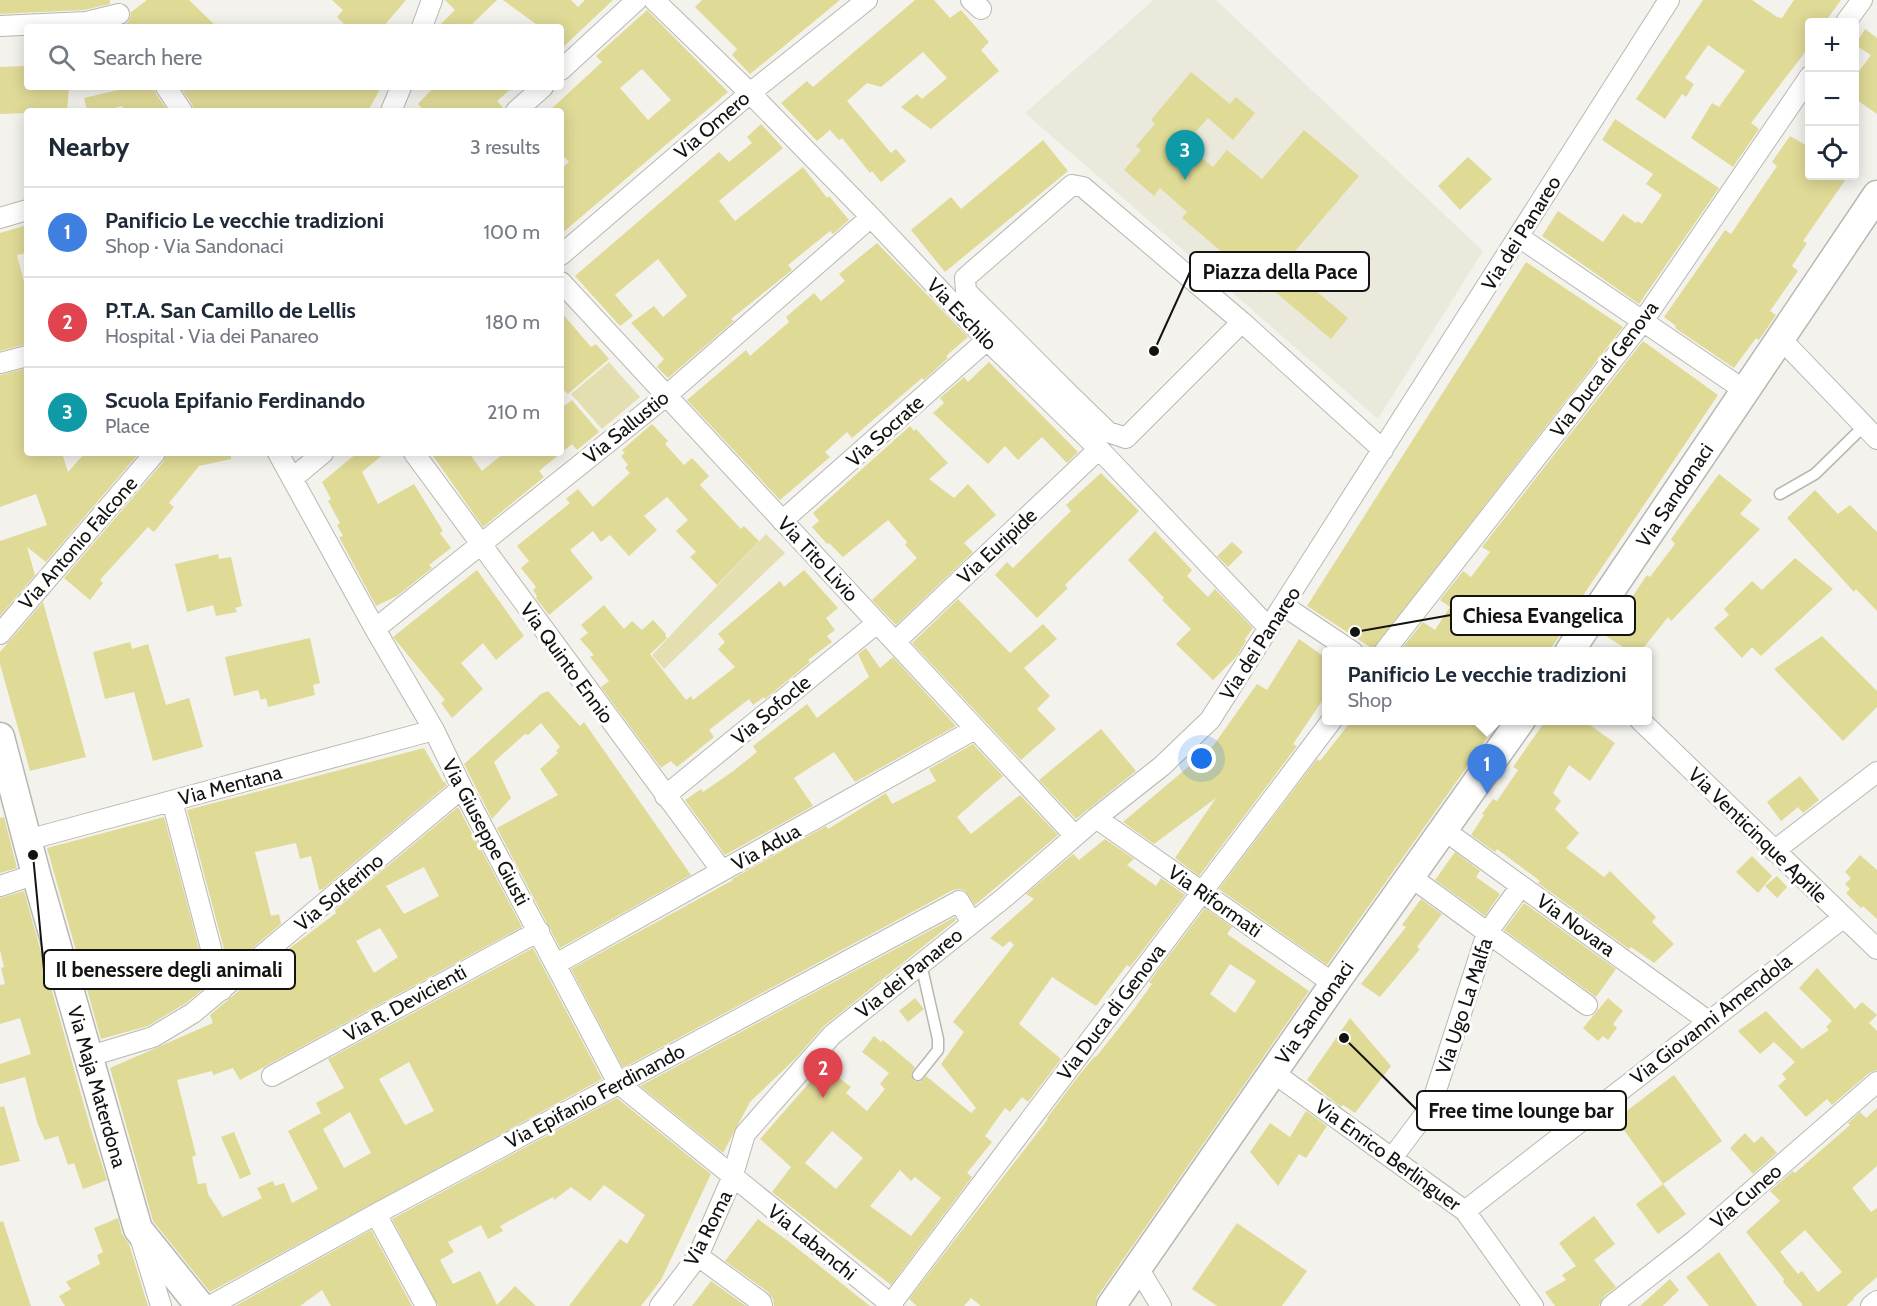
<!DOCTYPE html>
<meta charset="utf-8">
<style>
:root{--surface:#fff;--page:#f2f2f3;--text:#1f2937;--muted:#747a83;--line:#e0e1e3;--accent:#7c3aed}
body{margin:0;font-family:Cabin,sans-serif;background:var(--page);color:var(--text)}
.controls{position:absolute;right:18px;top:18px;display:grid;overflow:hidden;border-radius:6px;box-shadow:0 3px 15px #0003}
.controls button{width:54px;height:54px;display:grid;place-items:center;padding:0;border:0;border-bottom:2px solid var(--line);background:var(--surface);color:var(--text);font:30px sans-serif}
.you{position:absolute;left:1202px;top:759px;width:21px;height:21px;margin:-15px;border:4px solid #fff;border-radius:50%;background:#1a73e8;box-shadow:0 0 0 9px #1a73e833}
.badge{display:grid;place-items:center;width:39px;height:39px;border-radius:50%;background:var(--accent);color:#fff;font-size:20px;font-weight:700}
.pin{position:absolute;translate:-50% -50px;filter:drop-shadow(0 2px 3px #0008)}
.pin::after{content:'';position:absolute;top:32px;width:21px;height:18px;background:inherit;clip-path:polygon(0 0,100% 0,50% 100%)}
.popup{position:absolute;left:1322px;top:647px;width:330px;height:78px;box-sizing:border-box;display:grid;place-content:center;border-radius:6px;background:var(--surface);filter:drop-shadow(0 2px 4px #0005);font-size:20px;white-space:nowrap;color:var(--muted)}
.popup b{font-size:22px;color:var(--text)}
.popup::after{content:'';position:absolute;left:50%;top:100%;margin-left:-12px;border:12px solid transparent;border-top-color:var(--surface)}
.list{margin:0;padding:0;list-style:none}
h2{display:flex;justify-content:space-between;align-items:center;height:78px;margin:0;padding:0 24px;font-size:26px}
h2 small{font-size:20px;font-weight:400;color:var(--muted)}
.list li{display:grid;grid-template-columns:39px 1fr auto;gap:18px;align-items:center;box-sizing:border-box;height:90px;padding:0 24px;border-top:2px solid var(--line)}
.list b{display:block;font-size:22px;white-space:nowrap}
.list p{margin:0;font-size:20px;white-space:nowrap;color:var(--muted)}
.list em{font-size:20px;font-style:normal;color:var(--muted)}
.icon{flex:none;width:33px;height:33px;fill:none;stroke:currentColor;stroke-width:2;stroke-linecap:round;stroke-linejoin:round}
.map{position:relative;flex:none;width:1877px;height:1306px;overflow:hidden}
.search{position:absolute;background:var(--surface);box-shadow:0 3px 15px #0003;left:24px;top:24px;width:540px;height:66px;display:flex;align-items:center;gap:15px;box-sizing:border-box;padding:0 21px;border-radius:6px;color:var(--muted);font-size:22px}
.panel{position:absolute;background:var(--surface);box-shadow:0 3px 15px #0003;left:24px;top:108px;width:540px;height:348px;border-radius:6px}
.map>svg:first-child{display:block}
.built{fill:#eae9db}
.green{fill:#e3dfb1}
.building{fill:#e0da97;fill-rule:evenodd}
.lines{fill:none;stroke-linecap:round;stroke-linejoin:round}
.lane-casing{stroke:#b8b8b2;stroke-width:13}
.street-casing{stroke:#b8b8b2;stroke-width:22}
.secondary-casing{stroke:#b8b8b2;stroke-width:31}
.lane{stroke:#fff;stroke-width:10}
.street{stroke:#fff;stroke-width:20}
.secondary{stroke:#fff;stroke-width:28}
.labels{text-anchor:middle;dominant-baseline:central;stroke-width:6;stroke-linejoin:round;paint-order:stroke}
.street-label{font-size:20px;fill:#131311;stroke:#fff}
.leader{fill:none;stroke:#131311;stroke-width:2}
.callout-dot{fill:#131311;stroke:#fff;stroke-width:2}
.callout{fill:#fff;stroke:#131311;stroke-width:2}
.callout-label{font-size:21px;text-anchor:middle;font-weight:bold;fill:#131311}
</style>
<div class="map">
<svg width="1877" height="1306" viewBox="0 0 1877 1306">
<rect width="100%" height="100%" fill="#f3f2ec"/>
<!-- built -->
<path class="built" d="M1154 0H1216L1483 251 1378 419 1025 113Z"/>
<!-- green -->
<path class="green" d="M609 362 640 397 602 429 571 394Z
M766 534 785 553 664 669 652 655Z"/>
<!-- building -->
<path class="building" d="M0 0H110V4L84 10 0 14Z
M147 0H189L217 27H116L127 23 130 18 131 12Z
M332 0H406L383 27H347L337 17 343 10Z
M445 0H497L469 27H438L455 10Z
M503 0H571L578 7 585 0H613L561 49V27H540Z
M702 0H840L750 74 732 55 737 49 695 7Z
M915 0H934L950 18 961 10 989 42 981 50 999 71 931 129 901 107 917 94 922 99 947 78 923 52 881 87 867 83 847 101 891 153 896 149 906 161 881 182 872 171 870 173 842 138 839 140 830 130 817 141 781 103 807 81 813 87Z
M1703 0H1752L1777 17 1782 18 1794 0H1841L1825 22H1809V47L1751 123 1759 129 1733 167 1691 138 1712 103 1719 107 1745 71 1708 45 1685 78 1694 84 1686 97 1682 94 1665 119 1636 99Z
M647 10 728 92 561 234V169L569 162 561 153V111H549L602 62 596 56ZM642 69 671 100 648 120 620 88Z
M1865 29 1877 38V114L1854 98V78L1871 55 1855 45Z
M25 66 27 72V87H69L67 111H27V113L0 114V67Z
M1191 72 1230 104 1236 97 1255 113 1233 140 1208 118 1185 144 1213 167 1227 150 1262 179 1304 130 1359 176 1284 264 1348 318 1331 339 1267 285 1260 293 1237 274 1242 269 1182 218 1187 212 1160 188 1154 196 1124 170 1141 150 1136 146 1155 124 1151 120Z
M131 87H154L156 94 168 111H125L122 106 104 111H87L84 98Z
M180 87H381L368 111H194L192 104Z
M434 87H513L497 101 504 109V111H424L418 104Z
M1615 119 1719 188 1639 304 1542 236 1558 211 1603 242 1623 214 1636 223 1638 221 1642 224 1662 195 1646 184 1653 174 1602 140Z
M761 124 783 148 719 201 735 221 803 167 827 198 829 196 849 220 833 234 830 231 788 265 792 270 731 319 734 321 668 378 657 367 664 359 631 323 654 306 663 317 687 296 658 259 615 295 633 316 620 326 575 276 719 152 729 162 752 143 747 137Z
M1790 136 1809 147V176H1848L1803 241 1807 243 1792 266 1798 271 1770 311 1776 315 1759 340 1756 338 1734 368 1675 328 1676 326 1664 317 1725 230 1731 234 1777 166 1772 162Z
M1043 140 1068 171 945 272 911 230 951 197 961 209Z
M1468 157 1492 179 1460 210 1438 186Z
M27 225V253L17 255 25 286H27V344L0 351V233Z
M877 243 968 337 946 356 948 358 924 380 922 378 852 438 847 432 825 452 830 457 780 500 687 400 746 350 750 356 789 322 786 317 814 293 821 301 845 281 839 274Z
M1526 262 1623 327 1373 649 1307 606Z
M561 312 591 347 596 344 609 359 568 394 561 387Z
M1643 341 1718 395 1580 600 1583 602 1549 651H1400L1423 622 1435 630 1450 607 1440 600 1463 571 1471 577 1490 552 1482 547Z
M989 362 1078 452 1067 463 1042 437 1018 460 1005 446 988 464 933 413 944 403 940 398 964 377 968 382Z
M27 368V453H62L68 472 85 453H139L46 562 27 547 35 575 0 616V541L47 525 36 494 0 507V375Z
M572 400 599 432 577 450 572 444 561 453V408Z
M652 424 668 441 665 444 684 465 692 458 709 476 700 485 741 529 744 526 759 541 717 585 690 557 696 552 676 531 688 520 667 497 644 516 657 530 629 556 610 535 601 542 593 531 570 550 593 578 549 615 536 598 537 596 533 590 536 587 521 568 529 561 517 546 570 503 566 499 578 489 593 507 630 473 625 468 628 465 621 456 625 453 622 450Z
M910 426 914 431 916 429 948 463 929 479 954 498 968 484 996 515 964 543 973 552 896 625 872 600 917 558 905 545 907 542 888 520 843 557 829 543 827 544 812 527 819 521 813 513Z
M167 453H231V459L199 466 169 503 174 507 154 532 148 527 100 580 103 583 90 600 64 578 164 461Z
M357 453H385L362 472 378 504 414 484 443 531 440 533 451 548 429 565 432 568 397 596 376 606 339 537 343 536 337 525 340 523 328 501 331 499 322 482Z
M431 453H469L482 471 504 453H561L539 471 544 477 483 527Z
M1101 473 1139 511 1065 585 1068 588 1037 618 995 575 1007 562 1013 568 1071 511 1066 505Z
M1719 474 1752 500 1740 514 1760 529 1671 621 1668 617 1641 651H1629L1606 636 1647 575 1650 577 1675 544 1671 539Z
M1815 490 1838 514 1850 505 1877 532V611L1856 589 1854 592 1787 518Z
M1155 531 1192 570 1187 576 1208 597 1215 589 1253 628 1245 639 1246 641 1236 657 1213 680 1176 644 1191 629 1162 600 1164 598 1128 560Z
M1232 542 1243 552 1228 567 1217 556Z
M218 554 219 559 231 557 242 606 235 608 237 612 216 616 213 605 187 612 175 564Z
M1795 558 1833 589 1761 656 1752 647 1742 658 1714 628 1729 615 1724 609 1752 581 1762 590Z
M477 570 524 636 496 660 483 643 461 663 483 689 452 718 441 703 445 700 393 637Z
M804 570 838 608 826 618 835 630 827 636 832 642 808 660 810 662 765 699 764 697 753 705 749 699 709 730 714 737 677 767 671 761 661 768 601 687 609 681 590 657 594 655 580 639 588 633 581 625 604 605 624 629 632 621 642 630 653 620 666 634 665 635 667 638 650 654 686 700 691 696 693 700 735 667 718 649 725 642 718 634 780 581 784 587Z
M958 599 1010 653 1043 624 1057 639 1024 668 1050 696 1037 709 1056 729 1021 760 912 643Z
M43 602 86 757 30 771 0 664V652Z
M1822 636 1877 691V707L1843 741 1774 669Z
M310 638 320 683 313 685 315 695 268 707 266 698 261 700 258 690 234 696 225 657Z
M1299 639 1326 658V695L1293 744 1297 746 1199 876 1175 858 1216 798 1154 844 1123 822 1213 746 1257 684 1267 690Z
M130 642 132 649 148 644 166 705 189 698 203 747 153 761 134 692 105 699 93 652Z
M866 648 880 668 893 657 956 726 855 782 834 752 794 778 813 806 725 855 685 800 701 789 703 792 732 772 757 752 753 746 807 704 817 718 869 677 858 654Z
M548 691 580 726 584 722 691 875 560 948 497 828 558 795 540 769 558 753 556 751 560 747 541 723 528 735 525 734 494 762 511 798 492 819 464 764 541 694Z
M1352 720H1500L1327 965 1219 889 1317 759 1320 761Z
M1546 720H1583L1615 743 1590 781 1569 765 1553 793 1561 801 1555 809 1579 833 1566 848 1604 877 1610 871 1656 917 1652 922 1674 944 1654 963 1631 947 1629 949 1538 883 1540 881 1497 849 1495 852 1471 835 1484 815 1482 814 1493 799 1497 801 1518 770 1513 767Z
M1101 729 1136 771 1076 819 1039 780Z
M973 744 1003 776 957 817 971 834 1020 795 1058 835 975 905 965 891 960 889 953 890 623 1068 571 969 733 880 732 879 826 826 828 829 886 793 892 804 936 781 929 769Z
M424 748 444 783 445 781 447 785 323 889 319 890 311 856 300 859 296 843 255 852 271 916 279 914 281 924 229 968 187 810Z
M1800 776 1819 800 1803 813 1798 807 1781 821 1767 802Z
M458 807 475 839 473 841 476 840 522 927 240 1080 233 1068 213 1075 212 1071 177 1080 196 1155 192 1157 198 1184 206 1183 208 1194 223 1217 262 1198 257 1188 273 1181 275 1186 284 1183 292 1203 318 1189 288 1131 321 1113 316 1103 344 1088 328 1059 533 948 602 1079 210 1292 153 1221 110 1068 213 1023 210 1015 286 951 336 913 335 910ZM424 867 439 896 404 914 386 886ZM380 928 398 957 374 973 356 941ZM409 1062 434 1111 405 1125 379 1079ZM350 1112 371 1153 344 1168 323 1129Z
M4 817 17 868 0 873V818Z
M164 817 200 952 196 949 206 987 186 1003 148 1026 101 1039 47 848Z
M1105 839 1134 859 1127 865 1156 886 1161 878 1185 895 1130 967 1127 965 1096 1006 1052 977 1019 1024 1061 1059 1028 1102 1022 1097 1010 1112 1005 1108 985 1136 992 1142 967 1173 972 1177 891 1285 772 1192 791 1167 760 1139 824 1066 851 1087 846 1093 867 1111 885 1089 880 1084 889 1073 862 1052 874 1036 881 1042 883 1040 915 1067 911 1074 914 1081 920 1082 926 1076 971 1113 976 1108 941 1064 964 1032 953 1022 1014 945 1010 941 1003 947 990 938 1034 899 1026 894 1073 854 1079 860ZM832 1131 863 1158 836 1189 805 1163ZM900 1170 911 1181 915 1177 941 1198 911 1236 870 1206Z
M1455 852 1480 871 1476 877 1500 894 1485 916 1435 880Z
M1860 855 1877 870V919L1863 906 1861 908 1846 893 1850 889 1845 884 1851 878 1845 872Z
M1752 856 1772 876 1758 893 1736 872Z
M1777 876 1787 887 1777 898 1765 886Z
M24 891 91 1130 107 1180 83 1189 74 1163 68 1165 58 1136 45 1140 38 1125 25 1077 0 1084V1064L31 1054 20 1018 0 1024V985L5 984 1 968 4 967 0 950V898Z
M1421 899 1443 915 1442 914 1417 947 1420 949 1380 997 1361 984 1406 927 1402 925Z
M1524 903 1616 969 1596 997 1504 930Z
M1205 908 1232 927 1227 934 1309 991 1097 1297 1095 1306H981L971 1298 964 1306H917L909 1299 1048 1119 1047 1118 1080 1074 1095 1056 1096 1057 1134 1009 1152 984 1149 982ZM1230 964 1256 981 1235 1013 1210 994Z
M955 917 956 920 823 1027 796 1058 750 1102 723 1153 640 1086Z
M1817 968 1855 1009 1862 1002 1877 1015 1869 1023 1877 1031V1070L1869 1073 1832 1105 1827 1099 1806 1117 1778 1086 1786 1079 1782 1074 1795 1062 1774 1042 1760 1054 1738 1031 1766 1011 1802 1049 1829 1030 1826 1027 1832 1021 1799 988Z
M915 998 924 1009 908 1022 899 1011Z
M1608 998 1623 1011 1613 1024 1617 1028 1608 1040 1603 1036 1598 1041 1583 1028Z
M1350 1018 1391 1066 1355 1113 1343 1105 1341 1107 1307 1080Z
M1674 1075 1722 1141 1663 1184 1616 1119Z
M617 1098 711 1174 661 1280 641 1306H569L620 1239 627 1244 645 1215 604 1185 590 1201 571 1187 554 1200 553 1197 500 1226 503 1231 488 1239 481 1225 448 1242 454 1252 440 1260 453 1284 480 1271 497 1305 515 1286 536 1306H438L392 1219Z
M4 1106 20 1161 0 1166V1107Z
M1877 1108V1166L1852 1188 1871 1212 1877 1208V1277L1853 1298 1854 1299 1846 1306H1801L1803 1305 1783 1282 1784 1279 1746 1232 1780 1201 1770 1191 1793 1171 1795 1173 1850 1125 1848 1123 1860 1112 1866 1118ZM1805 1230 1842 1272 1818 1292 1802 1271 1798 1274 1780 1252Z
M1306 1111 1327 1126 1306 1158 1299 1154 1278 1186 1250 1152 1270 1123 1290 1137Z
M234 1132 251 1174 240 1179 221 1137Z
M1745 1133 1754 1143 1762 1136 1777 1153 1753 1174 1730 1148Z
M1663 1184 1686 1214 1658 1234 1636 1204Z
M1594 1216 1615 1244 1594 1260 1616 1287 1603 1297 1599 1306H1555L1545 1292 1566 1280 1562 1275 1576 1266 1559 1243Z
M118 1218 122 1234 129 1244 148 1306H65L59 1296 71 1289 66 1282 100 1264 97 1255 103 1252 94 1228Z
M758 1219 788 1241 870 1306H774L773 1299 768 1292 725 1261Z
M3 1221 20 1273 31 1306H0V1222Z
M1237 1223 1307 1271 1282 1306H1217L1192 1289Z
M371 1230 412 1306H331L322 1290 300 1306H235Z
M1719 1252 1757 1306H1709L1686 1277Z
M1670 1279 1679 1290 1663 1306H1640Z
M711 1281 746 1306H692Z"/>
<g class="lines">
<defs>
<path id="lane" d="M1780 494 1815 474 1864 426
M918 1075 938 1050V1039L921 964"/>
<path id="street" d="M654 0 750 93 871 217 987 340 1099 449 1269 628
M971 0 981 9
M1846 22 1862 0
M0 26 86 22 119 14
M422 27 432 0
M561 70 637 0
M166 87 182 111
M391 111 401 87
M516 111 543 87
M0 218 27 210
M1519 237 1744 390
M561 255 750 93 867 0
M561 282 1075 836
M1780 338 1877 439
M0 363 27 356
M1073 398 966 291 965 278 1072 185 1083 187 1242 322
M1063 406 1073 398 1108 432 1126 438 1242 322 1383 450
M278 453 375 629 434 730 462 788 618 1083 893 1306
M414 453 722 871
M293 478 323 453
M782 521 987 340
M1284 606 1353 652
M375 629 666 396 871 217
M0 634 155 453
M895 642 1099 449
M1384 652 1643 321 1810 76
M1640 720 1877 949
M665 796 877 623
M172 801 222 990
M1096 818 1334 984
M1444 830 1708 1021
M27 840 434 730
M1774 851 1877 772
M1411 877 1587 1005
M0 886 36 874
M556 964 975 729
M87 1057 153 1037 193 1013 462 788
M1274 1073 1465 1211 1533 1306
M272 1076 539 931
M1392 1158 1431 1106 1487 933 1521 886
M1465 1211 1844 917
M376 1214 426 1306
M141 1240 161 1306
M698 1256 761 1302 762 1306
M1138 1268 1161 1306
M891 1304 1332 720
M210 1306 376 1214 959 901 972 923
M660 1306 698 1256 732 1178 745 1134 832 1035 1005 897 1096 818 1162 766 1210 720 1669 0
M1611 1306 1694 1241 1877 1082
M1871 1306 1877 1301"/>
<g id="secondary">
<path id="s1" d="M1569 652 1877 195"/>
<path id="s2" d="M0 737 36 874 138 1229 200 1306"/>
<path id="s3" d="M1111 1306 1334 984 1521 720"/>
</g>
</defs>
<!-- lane casing -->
<use href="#lane" class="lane-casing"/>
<!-- street casing -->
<use href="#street" class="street-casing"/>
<!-- secondary casing -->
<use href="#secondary" class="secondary-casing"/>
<!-- lane -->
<use href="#lane" class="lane"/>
<!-- street -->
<use href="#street" class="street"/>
<!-- secondary -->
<use href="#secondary" class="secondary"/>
</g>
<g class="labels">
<!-- street labels -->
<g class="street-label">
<text transform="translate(712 125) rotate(-41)">Via Omero</text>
<text transform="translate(1521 233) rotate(-58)">Via dei Panareo</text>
<text transform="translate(962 314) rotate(46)">Via Eschilo</text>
<text transform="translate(1604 369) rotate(-53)">Via Duca di Genova</text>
<text transform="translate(626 427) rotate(-39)">Via Sallustio</text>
<text transform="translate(885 431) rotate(-42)">Via Socrate</text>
<text stroke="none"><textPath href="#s1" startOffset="189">Via Sandonaci</textPath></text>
<text transform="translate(78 543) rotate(-49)">Via Antonio Falcone</text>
<text transform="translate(997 546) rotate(-43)">Via Euripide</text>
<text transform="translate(818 559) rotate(47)">Via Tito Livio</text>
<text transform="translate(1260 643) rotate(-57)">Via dei Panareo</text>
<text transform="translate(567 663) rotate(54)">Via Quinto Ennio</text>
<text transform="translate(771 710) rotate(-40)">Via Sofocle</text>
<text transform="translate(230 785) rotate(-15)">Via Mentana</text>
<text transform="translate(486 832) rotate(62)">Via Giuseppe Giusti</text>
<text transform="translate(1758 835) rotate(44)">Via Venticinque Aprile</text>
<text transform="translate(766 847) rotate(-29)">Via Adua</text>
<text transform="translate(339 892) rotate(-40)">Via Solferino</text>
<text transform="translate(1215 901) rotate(35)">Via Riformati</text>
<text transform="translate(1576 925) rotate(36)">Via Novara</text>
<text transform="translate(909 973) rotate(-39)">Via dei Panareo</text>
<text transform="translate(405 1003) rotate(-29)">Via R. Devicienti</text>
<text transform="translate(1464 1006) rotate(-72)">Via Ugo La Malfa</text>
<text transform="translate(1111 1012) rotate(-53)">Via Duca di Genova</text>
<text stroke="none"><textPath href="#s3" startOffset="357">Via Sandonaci</textPath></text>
<text transform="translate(1711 1019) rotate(-38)">Via Giovanni Amendola</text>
<text stroke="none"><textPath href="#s2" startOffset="363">Via Maja Materdona</textPath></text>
<text transform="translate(595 1096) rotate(-28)">Via Epifanio Ferdinando</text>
<text transform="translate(1388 1155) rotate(36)">Via Enrico Berlinguer</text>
<text transform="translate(1746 1196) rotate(-41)">Via Cuneo</text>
<text transform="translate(708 1228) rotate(-63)">Via Roma</text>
<text transform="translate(812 1242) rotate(39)">Via Labanchi</text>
</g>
</g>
<!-- callouts -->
<path class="leader" d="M1154 351L1190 272M1355 632L1451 615M33 855L44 970M1344 1038L1417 1110"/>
<g class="callout-dot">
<circle cx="1154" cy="351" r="6"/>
<circle cx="1355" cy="632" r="6"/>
<circle cx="33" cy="855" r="6"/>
<circle cx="1344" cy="1038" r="6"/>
</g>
<g class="callout">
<rect x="1190" y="252" width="179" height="39" rx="6"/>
<rect x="1451" y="596" width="184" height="39" rx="6"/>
<rect x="44" y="950" width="251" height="39" rx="6"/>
<rect x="1417" y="1091" width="209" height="39" rx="6"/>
</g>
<g class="callout-label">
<text x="1280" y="279">Piazza della Pace</text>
<text x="1543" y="623">Chiesa Evangelica</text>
<text x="169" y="977">Il benessere degli animali</text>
<text x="1521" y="1118">Free time lounge bar</text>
</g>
</svg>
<div class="controls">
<button>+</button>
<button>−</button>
<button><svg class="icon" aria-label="locate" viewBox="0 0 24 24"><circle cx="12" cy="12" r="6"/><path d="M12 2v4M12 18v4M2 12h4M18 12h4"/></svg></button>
</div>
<div class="you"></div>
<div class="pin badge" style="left:1487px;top:794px;background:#3f7fe0">1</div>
<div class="popup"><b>Panificio Le vecchie tradizioni</b>Shop</div>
<div class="pin badge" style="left:823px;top:1098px;background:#e0444e">2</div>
<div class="pin badge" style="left:1185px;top:180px;background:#0f9aa8">3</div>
<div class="search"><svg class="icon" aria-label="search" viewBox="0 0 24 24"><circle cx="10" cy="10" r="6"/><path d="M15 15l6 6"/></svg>Search here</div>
<section class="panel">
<h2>Nearby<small>3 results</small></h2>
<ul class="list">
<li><span class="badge" style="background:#3f7fe0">1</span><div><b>Panificio Le vecchie tradizioni</b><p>Shop · Via Sandonaci</p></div><em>100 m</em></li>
<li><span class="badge" style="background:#e0444e">2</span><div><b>P.T.A. San Camillo de Lellis</b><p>Hospital · Via dei Panareo</p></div><em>180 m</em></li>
<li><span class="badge" style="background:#0f9aa8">3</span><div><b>Scuola Epifanio Ferdinando</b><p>Place</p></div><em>210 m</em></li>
</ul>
</section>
</div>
